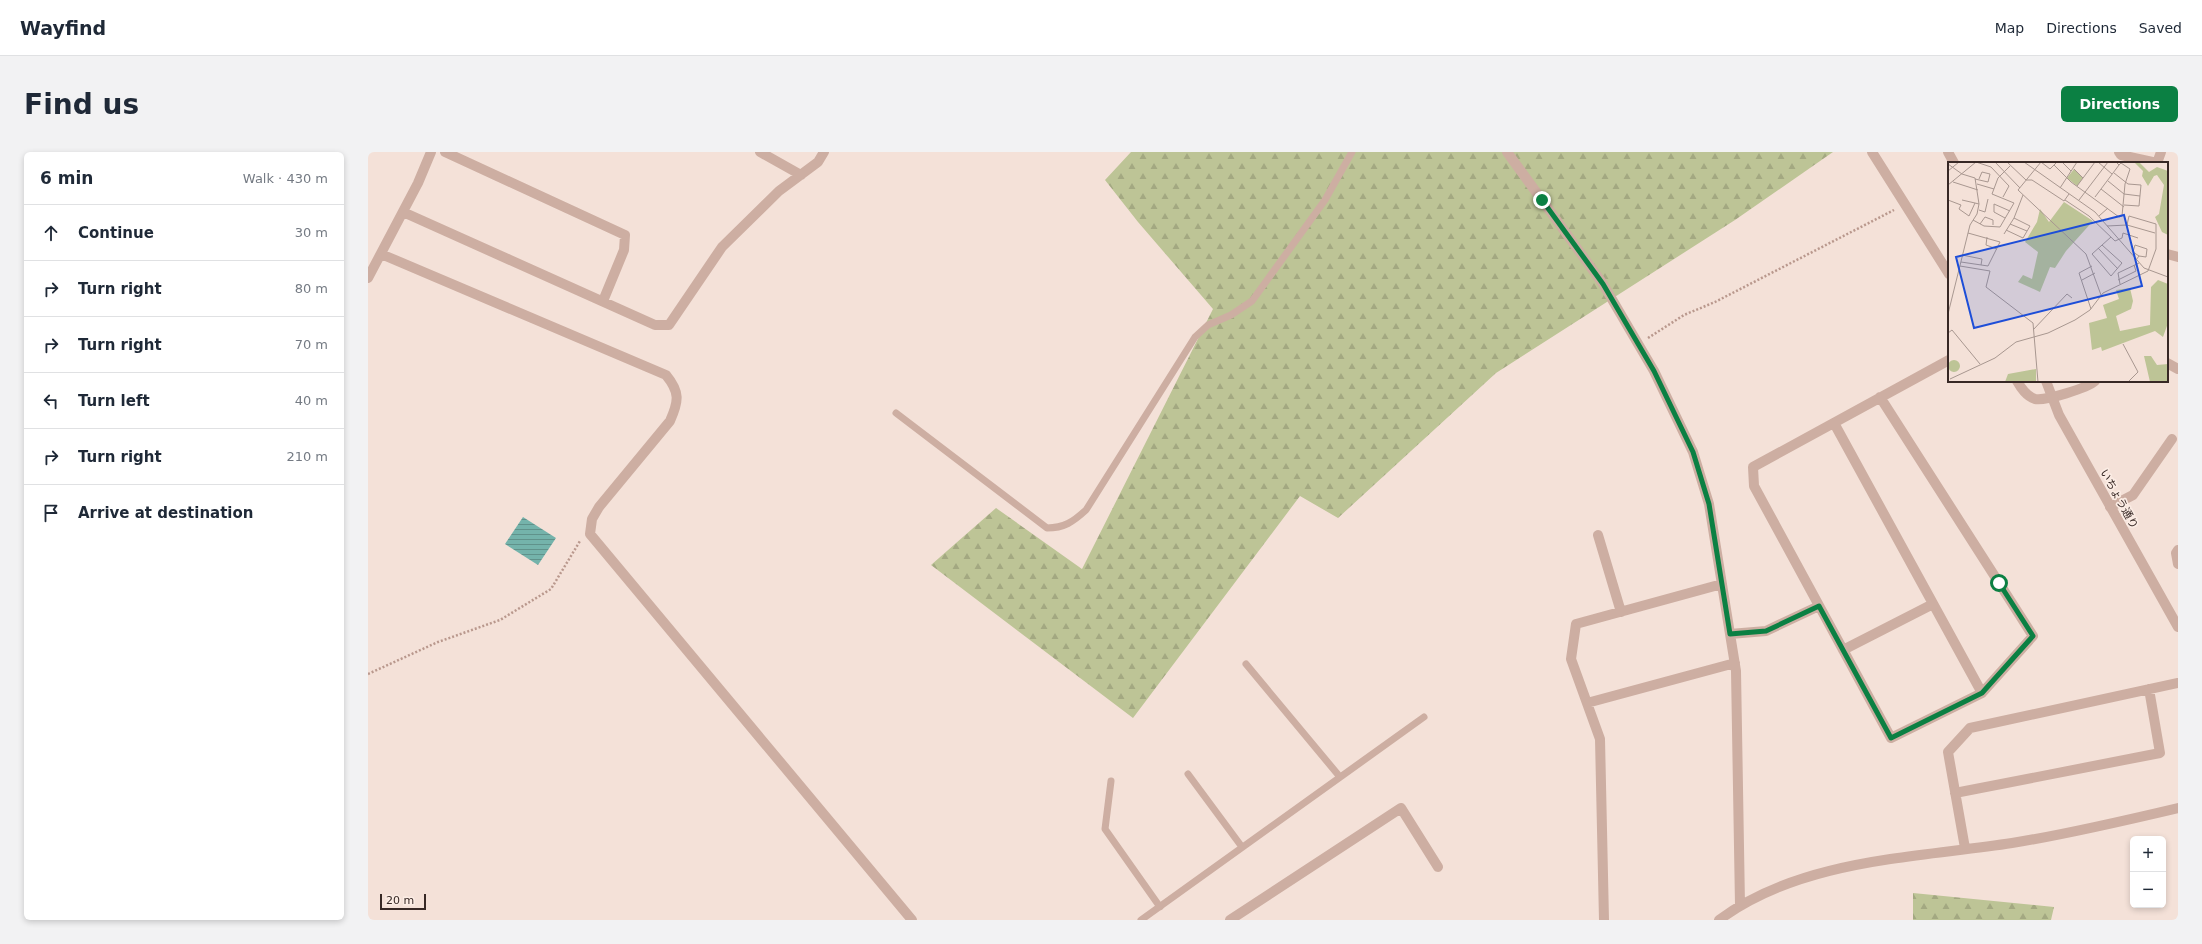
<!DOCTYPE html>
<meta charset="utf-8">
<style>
:root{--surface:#fff;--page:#f2f2f3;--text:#1f2937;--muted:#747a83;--line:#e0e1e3;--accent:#0b8043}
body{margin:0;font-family:"DejaVu Sans","Noto Sans JP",sans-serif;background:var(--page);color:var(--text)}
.controls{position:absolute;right:12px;bottom:12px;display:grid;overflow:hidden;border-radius:6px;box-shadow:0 2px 6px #0003}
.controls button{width:36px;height:36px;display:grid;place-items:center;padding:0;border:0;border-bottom:1px solid var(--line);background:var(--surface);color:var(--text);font:20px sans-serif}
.scale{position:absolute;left:12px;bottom:10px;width:46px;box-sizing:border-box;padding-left:4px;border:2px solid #372825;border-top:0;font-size:11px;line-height:14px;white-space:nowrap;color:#372825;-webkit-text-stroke:3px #fbece4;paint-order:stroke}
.stop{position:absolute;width:12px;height:12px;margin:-9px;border:3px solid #0b8043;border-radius:50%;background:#fff}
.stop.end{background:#0b8043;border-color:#fff;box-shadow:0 1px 4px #0008}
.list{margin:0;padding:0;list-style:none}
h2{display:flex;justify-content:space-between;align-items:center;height:52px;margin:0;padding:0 16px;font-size:17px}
h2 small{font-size:13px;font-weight:400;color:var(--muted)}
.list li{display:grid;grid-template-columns:26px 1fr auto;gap:12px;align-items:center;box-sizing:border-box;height:56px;padding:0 16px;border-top:1px solid var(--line)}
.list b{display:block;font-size:15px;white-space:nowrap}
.list em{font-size:13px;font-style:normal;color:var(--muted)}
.icon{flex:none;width:22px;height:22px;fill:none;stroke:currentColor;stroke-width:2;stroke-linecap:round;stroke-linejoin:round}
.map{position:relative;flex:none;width:1810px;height:768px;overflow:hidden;border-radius:6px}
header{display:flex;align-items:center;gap:24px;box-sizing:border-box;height:56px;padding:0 20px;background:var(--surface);border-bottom:1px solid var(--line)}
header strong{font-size:19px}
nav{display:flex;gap:22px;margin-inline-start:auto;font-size:14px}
.intro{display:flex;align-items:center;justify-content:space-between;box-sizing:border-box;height:96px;padding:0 24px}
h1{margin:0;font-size:28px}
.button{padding:10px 18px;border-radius:6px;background:var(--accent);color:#fff;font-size:14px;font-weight:700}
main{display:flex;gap:24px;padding:0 24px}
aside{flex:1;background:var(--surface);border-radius:6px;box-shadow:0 2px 6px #0003}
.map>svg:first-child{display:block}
.forest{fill:url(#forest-firs)}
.water{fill:url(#water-rules)}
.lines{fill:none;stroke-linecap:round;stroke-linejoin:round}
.path{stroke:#b9988d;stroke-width:2.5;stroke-dasharray:2 2;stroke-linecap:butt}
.service{stroke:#cdaea2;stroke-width:7}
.minor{stroke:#cdaea2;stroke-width:10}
.tertiary{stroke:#cdaea2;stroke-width:10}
.route{stroke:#0b8043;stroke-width:5}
.labels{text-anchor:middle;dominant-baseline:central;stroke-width:3.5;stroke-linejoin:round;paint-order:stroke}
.street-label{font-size:11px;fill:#372825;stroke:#fbece4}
.inset-road{fill:none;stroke:#a89790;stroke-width:1}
.view{fill:#1d4ed8;fill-opacity:0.15;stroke:#1d4ed8;stroke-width:2}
.inset-edge{fill:none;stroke:#372825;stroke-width:2}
</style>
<header>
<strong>Wayfind</strong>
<nav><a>Map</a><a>Directions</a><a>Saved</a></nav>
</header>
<div class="intro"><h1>Find us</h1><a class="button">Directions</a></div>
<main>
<aside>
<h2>6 min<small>Walk · 430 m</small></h2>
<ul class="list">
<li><svg class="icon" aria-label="ahead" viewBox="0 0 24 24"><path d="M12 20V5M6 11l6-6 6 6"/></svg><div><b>Continue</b></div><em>30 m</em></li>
<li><svg class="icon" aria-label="right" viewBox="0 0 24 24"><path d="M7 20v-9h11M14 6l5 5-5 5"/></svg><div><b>Turn right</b></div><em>80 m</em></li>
<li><svg class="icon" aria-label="right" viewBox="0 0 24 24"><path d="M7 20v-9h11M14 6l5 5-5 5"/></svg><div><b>Turn right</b></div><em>70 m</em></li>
<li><svg class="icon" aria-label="left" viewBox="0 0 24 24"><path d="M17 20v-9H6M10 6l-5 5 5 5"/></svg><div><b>Turn left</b></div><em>40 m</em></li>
<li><svg class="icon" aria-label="right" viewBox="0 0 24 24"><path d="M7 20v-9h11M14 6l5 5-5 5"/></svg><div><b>Turn right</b></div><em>210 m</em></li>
<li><svg class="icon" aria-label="arrive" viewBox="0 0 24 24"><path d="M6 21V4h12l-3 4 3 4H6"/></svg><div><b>Arrive at destination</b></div></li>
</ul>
</aside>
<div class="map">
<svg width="1810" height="768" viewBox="0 0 1810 768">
<defs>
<pattern id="forest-firs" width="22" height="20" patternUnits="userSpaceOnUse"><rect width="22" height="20" fill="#bdc496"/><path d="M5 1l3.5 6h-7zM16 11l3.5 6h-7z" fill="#a3a881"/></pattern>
<pattern id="water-rules" width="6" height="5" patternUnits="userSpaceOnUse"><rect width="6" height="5" fill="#74b3ab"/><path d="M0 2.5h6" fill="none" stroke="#60928b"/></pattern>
</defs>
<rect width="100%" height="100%" fill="#f4e1d8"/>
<!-- forest -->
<path class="forest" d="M763 0H1465L1367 68 1128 221 970 366 932 344 765 566 563 413 628 356 714 417 845 157 770 70 737 28Z
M1545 741 1686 755 1683 768H1545Z"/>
<!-- water -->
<path class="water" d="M155 365 188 386 170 413 137 392Z"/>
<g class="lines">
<!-- path -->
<path class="path" d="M1280 186 1316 163 1347 150 1526 58
M0 522 70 490 132 468 183 437 212 389"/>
<!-- service -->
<path class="service" d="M528 261 679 376C696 376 705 370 718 358L827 185 840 173 863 163 884 149 957 48 984 0
M878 512 972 625
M820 622 874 695
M743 629 737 677 792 755
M773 768 1056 565"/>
<!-- minor -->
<path class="minor" d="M77 0 257 83 256 98 235 149
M392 0 433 23
M1139 0 1235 132 1286 219 1325 300 1341 352 1368 519 1372 753
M1504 0 1581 122
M1751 0 1753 3 1789 11 1793 0
M35 60 287 173H301L354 95 411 39 450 10 456 0
M13 102 298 223C312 240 311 249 302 269L231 355 224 367 222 382 544 768
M1799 102 1810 105
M0 126 50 31 63 0
M1799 211 1810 217
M1649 229C1653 236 1658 244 1667 247 1678 249 1719 236 1727 229
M1512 245 1665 484 1614 541 1523 586 1386 334 1385 315 1581 208
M1466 271 1614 541
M1742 355 1765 343 1804 287
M1230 383 1253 460
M1810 398 1808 401 1810 412
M1362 482 1398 479 1451 454
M1475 498 1565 452
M1219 551 1367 511
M1587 641 1792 601 1781 537
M1597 696 1580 600 1602 576 1810 531
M862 768 1033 656 1070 715
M1236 768 1232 587 1203 507 1208 472 1354 432
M1351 768C1433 707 1547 706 1644 691 1700 682 1755 669 1810 656"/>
<!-- tertiary -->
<path class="tertiary" d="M1580 0 1586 11
M1678 229 1691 263 1810 475"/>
</g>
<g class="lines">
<!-- route -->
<path class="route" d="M1174 48 1235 132 1286 219 1325 300 1341 352 1362 482 1398 479 1451 454 1523 586 1614 541 1665 484 1631 431"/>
</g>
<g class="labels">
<!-- street labels -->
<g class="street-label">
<text transform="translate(1751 347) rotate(61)">いちょう通り</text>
</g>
</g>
<!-- overview -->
<g transform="translate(1580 10)">
<rect width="220" height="220" fill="#f4e1d8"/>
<path d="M186 0H191L201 10 209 5 220 9V73L214 70 207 55 211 52 216 23 209 13 206 14 200 24 194 14 195 9ZM116 40 145 59 118 89 107 106 102 105 92 130 70 120 75 113 84 117 90 90 77 80 89 60 92 47 101 60ZM210 118 220 122V161L215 175 207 169 154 189 153 185 144 188 141 161 159 156 155 143 171 137 168 128 182 126 185 139 183 147 168 154 172 169 202 163 203 125ZM196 194H203L209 203 220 202V220H202ZM0 204a6 6 0 1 1 12 0a6 6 0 1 1-12 0ZM88 207V220H57L60 212Z" fill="#bdc496"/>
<path d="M126 7 135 16 129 24 119 16Z" fill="#bdc496"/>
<path class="inset-road" d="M28 0 43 5 61 24 55 35M47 0 72 26M59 0 78 18H84L116 39 121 32M76 0 147 50 196 106 220 115M93 0 70 28 138 92 153 133M93 0 102 7 109 0M114 0 123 9M150 0 164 12M0 2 14 12 27 16 31 42 29 52 22 63 0 152M106 3 123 20 171 55 174 54 177 22 182 7 173 1 171 3M126 7 135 16M0 9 11 0M166 11 180 22 193 23 191 44 176 43M27 17 40 20 42 12 34 10 31 17M160 19 176 32 192 34M5 20 30 28M29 22 46 27M0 23 28 0M129 24 147 0M112 26 129 0M153 27 176 45M147 35 171 3 168 0M0 38 13 43 11 47 21 54 27 41 31 42M14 38 27 41M117 38 141 54 167 79 174 76 175 71 190 76M131 38 160 0M31 48 37 50 40 37M151 54 160 46M57 56 46 50V42L62 49M25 58 36 64 52 65 66 41 44 32 50 16 62 4M32 62 37 55 45 58V63M62 62 79 69M159 64 179 63 207 71M58 68 75 76 82 64 66 56M56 72 66 56 75 33M39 75 38 83 49 87M154 83 174 101 163 114 144 92 163 75M150 86 170 107M14 93 34 97 33 103M188 98 191 94 185 90 187 83 199 87 198 95 191 94M13 100 40 104 52 80 20 71M12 104 42 109 38 125 85 161 90 220M134 118 147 111M170 118 188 109 186 103M172 122 170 111 191 101M143 147 131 111 144 104M85 168 119 132 124 136M0 171 4 168 32 202M175 182 190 210 180 220M2 217 47 196 68 180 100 171 127 158 142 148 155 131 200 109 208 87V62L181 54 179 63"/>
<path class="view" d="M176 53 194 124 26 166 8 95Z"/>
<rect width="220" height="220" class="inset-edge"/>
</g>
</svg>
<div class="controls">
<button>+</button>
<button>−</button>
</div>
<div class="scale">20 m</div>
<div class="stop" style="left:1631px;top:431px"></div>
<div class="stop end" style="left:1174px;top:48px"></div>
</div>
</main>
